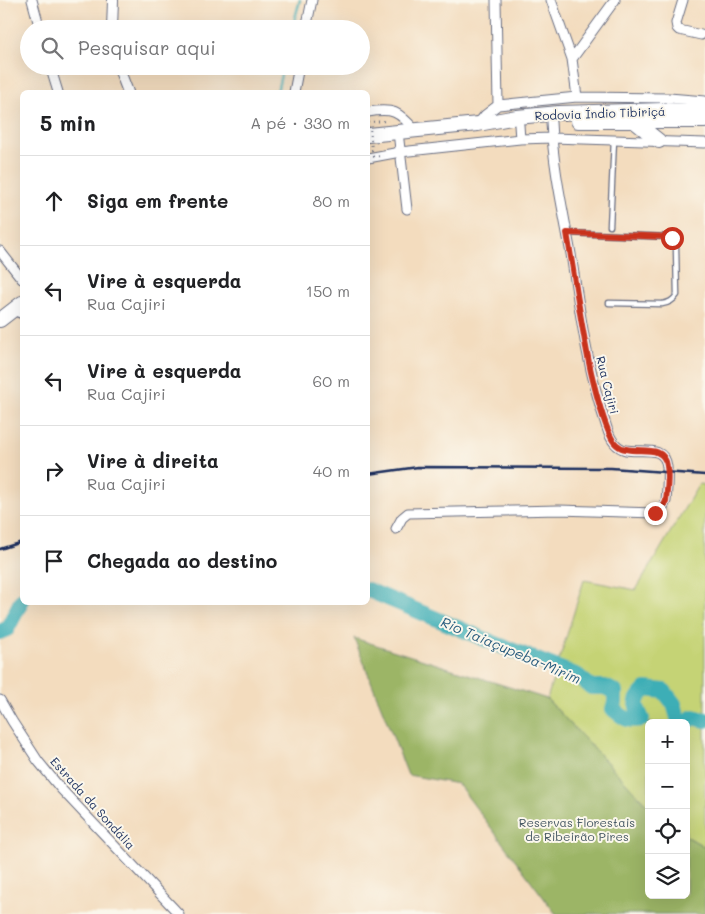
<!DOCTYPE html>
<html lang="pt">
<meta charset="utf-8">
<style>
:root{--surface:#fff;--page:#f6f6f6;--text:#202124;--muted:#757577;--line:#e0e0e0}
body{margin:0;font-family:Mali,sans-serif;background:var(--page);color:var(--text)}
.controls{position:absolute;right:15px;bottom:15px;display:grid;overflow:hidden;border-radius:8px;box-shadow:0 5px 20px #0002}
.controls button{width:45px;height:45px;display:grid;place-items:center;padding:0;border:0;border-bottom:1px solid var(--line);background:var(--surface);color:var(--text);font:25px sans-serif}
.stop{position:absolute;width:15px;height:15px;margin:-11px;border:4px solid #c8321e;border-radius:50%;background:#fff}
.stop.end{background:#c8321e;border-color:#fff;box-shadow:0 1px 5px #0008}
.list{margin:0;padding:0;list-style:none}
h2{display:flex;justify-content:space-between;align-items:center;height:65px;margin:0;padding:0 20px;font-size:21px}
h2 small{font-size:16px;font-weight:400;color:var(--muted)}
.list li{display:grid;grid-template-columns:32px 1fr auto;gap:15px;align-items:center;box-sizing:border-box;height:90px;padding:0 20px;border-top:1px solid var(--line)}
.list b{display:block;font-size:19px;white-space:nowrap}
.list p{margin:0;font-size:16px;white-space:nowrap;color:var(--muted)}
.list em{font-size:16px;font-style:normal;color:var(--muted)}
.icon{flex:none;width:28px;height:28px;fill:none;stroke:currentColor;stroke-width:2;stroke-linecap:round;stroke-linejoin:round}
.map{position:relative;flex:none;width:705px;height:914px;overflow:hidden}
.search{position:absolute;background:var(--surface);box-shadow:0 5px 20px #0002;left:20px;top:20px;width:350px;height:55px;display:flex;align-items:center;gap:12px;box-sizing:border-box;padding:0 18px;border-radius:28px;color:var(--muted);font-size:19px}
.panel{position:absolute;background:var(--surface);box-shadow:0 5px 20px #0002;left:20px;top:90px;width:350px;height:515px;border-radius:8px}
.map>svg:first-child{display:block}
.green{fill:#c5d374;stroke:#708169}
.forest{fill:#9cb566;stroke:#5c7262}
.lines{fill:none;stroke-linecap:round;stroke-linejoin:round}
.stream{stroke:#3daeb6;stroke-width:2.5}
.river{stroke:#3daeb6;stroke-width:16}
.service-casing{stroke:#676c80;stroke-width:7}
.minor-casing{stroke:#676c80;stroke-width:11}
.tertiary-casing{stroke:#676c80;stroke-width:12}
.trunk-casing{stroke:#676c80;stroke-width:16}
.path{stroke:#676c80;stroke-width:2;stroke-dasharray:1 4;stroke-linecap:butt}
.service{stroke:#fff;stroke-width:4.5}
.minor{stroke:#fff;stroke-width:9}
.tertiary{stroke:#fff;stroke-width:10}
.trunk{stroke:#fff;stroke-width:14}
.rail{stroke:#1b2f5e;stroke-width:2.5}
.path-bridge{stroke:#676c80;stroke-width:2;stroke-dasharray:1 4;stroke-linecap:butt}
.route{stroke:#c8321e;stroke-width:6}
.labels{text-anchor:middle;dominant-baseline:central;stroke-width:4;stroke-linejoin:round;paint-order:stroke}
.street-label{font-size:12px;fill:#1b2f5e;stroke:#fbf7ec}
.park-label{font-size:12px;fill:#465864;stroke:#fbf7ec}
.water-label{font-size:14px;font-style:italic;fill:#275b7d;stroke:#fbf7ec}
</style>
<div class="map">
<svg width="705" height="914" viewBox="0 0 705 914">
<rect width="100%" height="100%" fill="#fbf7ec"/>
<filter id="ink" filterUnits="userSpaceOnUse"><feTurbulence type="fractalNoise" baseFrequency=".02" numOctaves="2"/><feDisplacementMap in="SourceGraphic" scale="10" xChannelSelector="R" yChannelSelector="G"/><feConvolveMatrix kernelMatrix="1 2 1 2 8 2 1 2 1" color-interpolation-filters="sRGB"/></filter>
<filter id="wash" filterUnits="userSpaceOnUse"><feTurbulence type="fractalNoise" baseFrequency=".0096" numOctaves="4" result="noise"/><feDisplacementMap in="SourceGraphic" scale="20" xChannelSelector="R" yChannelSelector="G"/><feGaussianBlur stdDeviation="1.12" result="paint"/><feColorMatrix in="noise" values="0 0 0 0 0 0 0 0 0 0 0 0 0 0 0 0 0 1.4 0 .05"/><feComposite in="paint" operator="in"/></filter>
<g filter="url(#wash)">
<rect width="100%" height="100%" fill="#f3dcbe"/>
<!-- green -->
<path class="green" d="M699 484 705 485V847L686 836V723H649V807L547 699 584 580 636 590Z"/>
<!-- forest -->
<path class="forest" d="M354 638 547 699 649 807V895H686V836L705 847V914H556L458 784 408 775Z"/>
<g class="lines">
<!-- stream -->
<path class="stream" d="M292 29 300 0
M277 92 283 66"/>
<!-- river -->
<path class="river" d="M368 590 501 646 578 676 591 687H605L615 692V703L613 709C623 717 627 722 642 719 635 703 633 702 646 689L664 691 674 704 678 718 687 722 693 717 705 720
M0 632 7 629 22 600"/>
</g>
</g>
<g filter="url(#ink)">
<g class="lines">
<defs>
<path id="service" d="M610 226 614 140
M567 233 670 237 674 239 676 247 677 295C673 301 669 303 662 304L609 303
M14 313 22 316"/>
<path id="minor" d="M32 0 40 29
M496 0 498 105
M551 0 572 59 577 97
M683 0 676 23 677 28 679 30 701 35
M306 29 312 0
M572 59 615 0
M50 66 58 92
M294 92 299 66
M368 112C393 108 398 111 415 130
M478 124 485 115 498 105 577 97 669 98 705 101
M519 125 520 139
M398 132 407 209
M368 158 400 152 520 139 552 138 705 143
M0 251 22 279
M396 529 402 518 408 513 559 510 655 513C661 510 664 507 666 501 667 490 668 478 667 467 665 444 641 453 626 450 616 448 610 438 607 428 588 372 580 313 571 254 563 210 553 166 551 122
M0 700 12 721 38 761 61 789 179 914"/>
<path id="tertiary" d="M112 29 113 0
M118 66 128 92"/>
<path id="trunk" d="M578 121H705
M634 121 659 141
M368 135 478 124 517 117 559 113 664 110 705 111
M0 320 22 303"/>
</defs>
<!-- service casing -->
<use href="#service" class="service-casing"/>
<!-- minor casing -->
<use href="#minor" class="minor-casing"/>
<!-- tertiary casing -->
<use href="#tertiary" class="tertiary-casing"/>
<!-- trunk casing -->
<use href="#trunk" class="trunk-casing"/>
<!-- path -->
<path class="path" d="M368 122 388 121"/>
<!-- service -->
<use href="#service" class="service"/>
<!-- minor -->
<use href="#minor" class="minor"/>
<!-- tertiary -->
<use href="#tertiary" class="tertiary"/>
<!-- trunk -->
<use href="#trunk" class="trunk"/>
<!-- rail -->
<path class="rail" d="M368 474 418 467 611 468 705 475
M0 549 22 542"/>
<!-- path-bridge -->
<path class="path-bridge" d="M368 127H370L372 150 368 151
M368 157 383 156"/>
</g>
</g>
<g class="lines" filter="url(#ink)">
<!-- route -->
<path class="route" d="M655 513C661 510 664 507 666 501 667 490 669 477 667 466 664 444 640 453 626 449 618 448 613 442 610 435 601 415 596 393 591 372 581 326 575 279 567 233L670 237 672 238"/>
</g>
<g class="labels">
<!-- street labels -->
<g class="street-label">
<text transform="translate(600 113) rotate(-2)">Rodovia Índio Tibiriçá</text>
<text transform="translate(608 385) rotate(76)">Rua Cajiri</text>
<text transform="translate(93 803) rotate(48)">Estrada da Sondália</text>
</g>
<!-- park labels -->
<g class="park-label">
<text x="577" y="822">Reservas Florestais<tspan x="577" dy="14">de Ribeirão Pires</tspan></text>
</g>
<!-- water labels -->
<g class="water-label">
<text transform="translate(511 650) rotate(23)">Rio Taiaçupeba-Mirim</text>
</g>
</g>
</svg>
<div class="controls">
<button>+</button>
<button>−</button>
<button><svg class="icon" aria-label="locate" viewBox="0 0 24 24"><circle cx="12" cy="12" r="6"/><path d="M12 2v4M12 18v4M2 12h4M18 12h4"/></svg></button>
<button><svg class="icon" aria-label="layers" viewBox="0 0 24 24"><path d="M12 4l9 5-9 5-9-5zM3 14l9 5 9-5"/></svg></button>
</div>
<div class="stop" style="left:672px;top:238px"></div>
<div class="stop end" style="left:655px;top:513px"></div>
<div class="search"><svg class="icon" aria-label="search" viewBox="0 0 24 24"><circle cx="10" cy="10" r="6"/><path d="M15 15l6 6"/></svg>Pesquisar aqui</div>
<section class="panel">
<h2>5 min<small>A pé · 330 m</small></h2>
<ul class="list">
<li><svg class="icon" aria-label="ahead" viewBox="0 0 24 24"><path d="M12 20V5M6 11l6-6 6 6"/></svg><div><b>Siga em frente</b></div><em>80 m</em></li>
<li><svg class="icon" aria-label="left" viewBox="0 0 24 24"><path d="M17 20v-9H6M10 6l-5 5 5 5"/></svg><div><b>Vire à esquerda</b><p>Rua Cajiri</p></div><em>150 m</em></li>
<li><svg class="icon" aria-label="left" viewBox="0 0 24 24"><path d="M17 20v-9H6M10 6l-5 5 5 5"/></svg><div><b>Vire à esquerda</b><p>Rua Cajiri</p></div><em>60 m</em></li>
<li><svg class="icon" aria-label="right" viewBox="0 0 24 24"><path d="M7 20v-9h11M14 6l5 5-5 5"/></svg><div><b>Vire à direita</b><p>Rua Cajiri</p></div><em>40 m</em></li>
<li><svg class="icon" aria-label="arrive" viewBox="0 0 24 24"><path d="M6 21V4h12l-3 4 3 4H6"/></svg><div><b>Chegada ao destino</b></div></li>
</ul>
</section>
</div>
